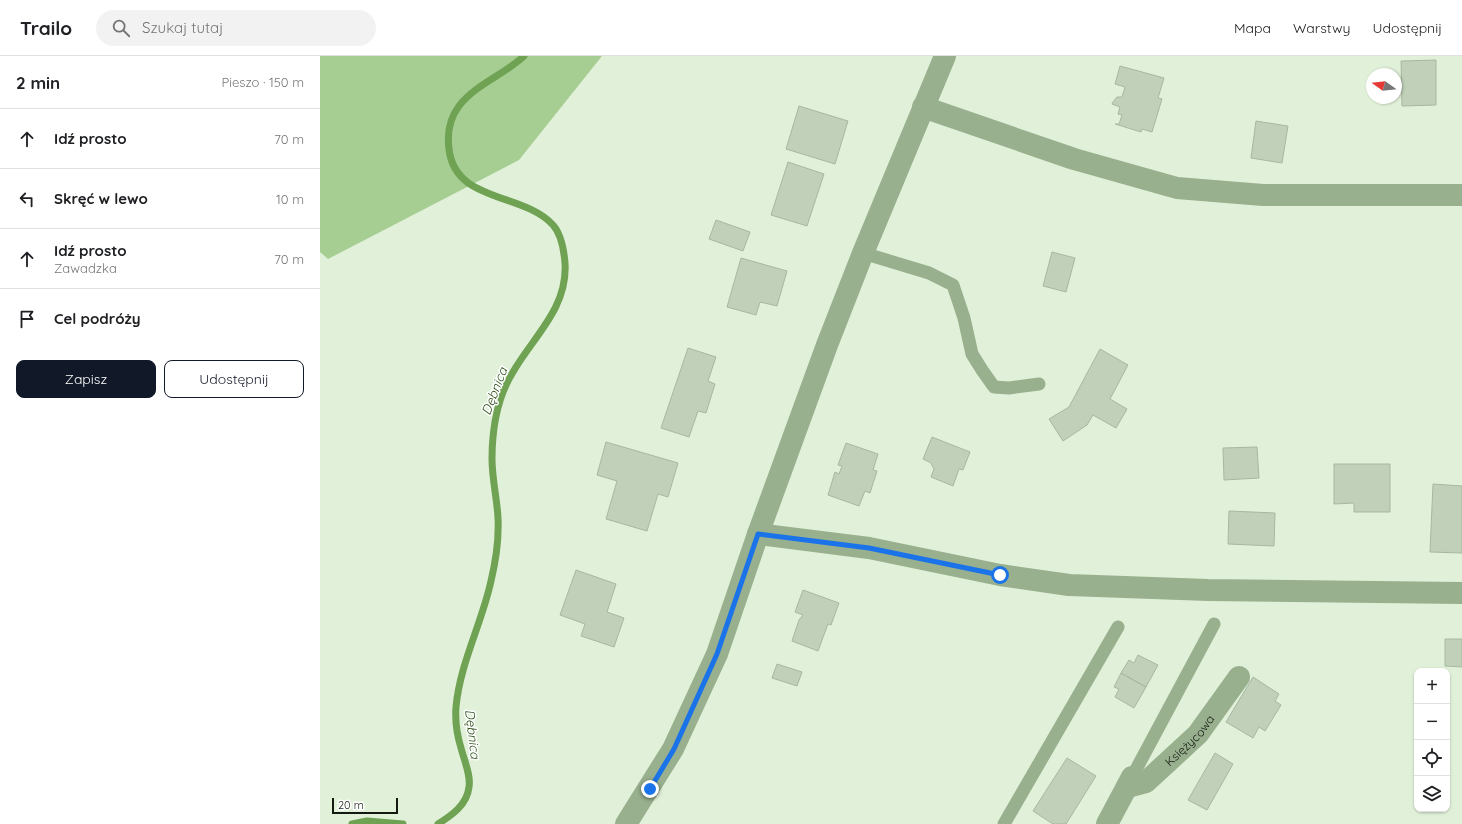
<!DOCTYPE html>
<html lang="pl">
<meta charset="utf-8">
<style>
:root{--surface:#fff;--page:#f2f2f2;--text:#202124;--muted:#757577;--line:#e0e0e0;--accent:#111827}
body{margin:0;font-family:Quicksand,sans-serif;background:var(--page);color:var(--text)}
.controls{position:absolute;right:12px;bottom:12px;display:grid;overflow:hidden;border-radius:8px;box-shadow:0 1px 3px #0004}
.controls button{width:36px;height:36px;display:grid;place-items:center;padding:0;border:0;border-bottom:1px solid var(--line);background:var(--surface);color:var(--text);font:20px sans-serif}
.compass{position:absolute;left:1046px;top:12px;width:36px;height:36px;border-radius:50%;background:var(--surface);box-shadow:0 1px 3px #0004;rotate:285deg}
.scale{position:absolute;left:12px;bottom:10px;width:66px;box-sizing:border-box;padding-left:4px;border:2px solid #141a12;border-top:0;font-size:11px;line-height:14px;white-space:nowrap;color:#141a12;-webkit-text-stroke:3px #fff;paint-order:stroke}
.stop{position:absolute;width:12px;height:12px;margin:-9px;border:3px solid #1a73e8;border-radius:50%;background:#fff}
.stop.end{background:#1a73e8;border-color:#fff;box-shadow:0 1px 4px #0008}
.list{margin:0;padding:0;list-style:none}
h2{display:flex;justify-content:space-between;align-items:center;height:52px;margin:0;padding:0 16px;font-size:17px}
h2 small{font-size:13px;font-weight:400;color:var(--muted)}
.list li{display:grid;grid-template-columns:26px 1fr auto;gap:12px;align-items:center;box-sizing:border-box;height:60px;padding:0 16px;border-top:1px solid var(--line)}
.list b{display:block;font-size:15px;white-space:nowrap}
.list p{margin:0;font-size:13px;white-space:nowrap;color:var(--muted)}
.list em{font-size:13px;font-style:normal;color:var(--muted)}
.actions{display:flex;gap:8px;padding:12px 16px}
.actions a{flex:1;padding:9px 0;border:1px solid var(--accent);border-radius:8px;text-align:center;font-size:14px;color:var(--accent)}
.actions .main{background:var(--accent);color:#fff}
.icon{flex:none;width:22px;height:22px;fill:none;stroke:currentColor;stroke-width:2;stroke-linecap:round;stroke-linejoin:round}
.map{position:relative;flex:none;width:1142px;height:768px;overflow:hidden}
header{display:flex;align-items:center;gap:24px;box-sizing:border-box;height:56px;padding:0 20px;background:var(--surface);border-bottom:1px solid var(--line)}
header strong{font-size:19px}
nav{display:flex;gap:22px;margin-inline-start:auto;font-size:14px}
.search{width:280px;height:36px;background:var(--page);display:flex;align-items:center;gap:10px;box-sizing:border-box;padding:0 14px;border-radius:22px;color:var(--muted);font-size:15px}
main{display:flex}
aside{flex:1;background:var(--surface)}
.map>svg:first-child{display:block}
.green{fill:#a6ce93}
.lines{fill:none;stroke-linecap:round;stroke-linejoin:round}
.stream{stroke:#6fa253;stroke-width:7}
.building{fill:#c0d0b9;stroke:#a8b7a1}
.service{stroke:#99b08e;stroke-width:13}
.minor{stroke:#99b08e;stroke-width:22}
.tertiary{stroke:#99b08e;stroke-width:22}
.route{stroke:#1a73e8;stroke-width:5}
.labels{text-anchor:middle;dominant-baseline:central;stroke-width:3;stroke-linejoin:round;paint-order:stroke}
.street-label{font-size:12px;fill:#141a12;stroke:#fff}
.water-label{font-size:13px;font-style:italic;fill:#2d4f18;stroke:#fff}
</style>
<header>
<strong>Trailo</strong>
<div class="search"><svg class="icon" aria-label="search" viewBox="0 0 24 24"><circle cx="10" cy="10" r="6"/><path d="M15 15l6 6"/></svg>Szukaj tutaj</div>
<nav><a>Mapa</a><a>Warstwy</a><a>Udostępnij</a></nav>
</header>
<main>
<aside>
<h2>2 min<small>Pieszo · 150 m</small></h2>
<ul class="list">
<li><svg class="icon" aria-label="ahead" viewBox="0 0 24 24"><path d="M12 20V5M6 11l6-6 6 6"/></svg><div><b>Idź prosto</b></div><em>70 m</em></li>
<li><svg class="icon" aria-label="left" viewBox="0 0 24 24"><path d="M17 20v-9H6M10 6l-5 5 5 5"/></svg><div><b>Skręć w lewo</b></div><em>10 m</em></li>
<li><svg class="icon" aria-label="ahead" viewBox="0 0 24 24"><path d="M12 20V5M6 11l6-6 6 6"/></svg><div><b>Idź prosto</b><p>Zawadzka</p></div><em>70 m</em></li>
<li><svg class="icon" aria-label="arrive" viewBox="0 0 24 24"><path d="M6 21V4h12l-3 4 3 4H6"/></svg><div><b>Cel podróży</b></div></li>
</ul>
<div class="actions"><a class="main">Zapisz</a><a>Udostępnij</a></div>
</aside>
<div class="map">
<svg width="1142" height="768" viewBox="0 0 1142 768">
<rect width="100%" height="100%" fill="#e1f1d9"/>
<!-- green -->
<path class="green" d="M0 0H282L199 104 8 203 0 196Z"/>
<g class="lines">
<!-- stream -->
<path class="stream" d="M32 768 47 765 83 768
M118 768C132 759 147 749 149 731 151 719 144 704 141 692 137 679 135 664 136 651 140 607 162 567 171 525 176 504 179 482 178 462 177 442 172 423 172 403 172 372 177 342 193 316 213 281 248 252 245 207 244 195 242 179 233 169 203 136 135 147 129 93 127 78 130 62 139 50 156 28 184 19 204 0"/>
</g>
<!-- building -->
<path class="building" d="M1116 4V49L1082 50 1081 5Z
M800 10 844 22 838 42 842 43 832 76 822 73 821 76 795 68H799L802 59 798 58 800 51 792 48 793 46 797 41H802L805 31 795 28Z
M479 50 528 65 515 108 466 93Z
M936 65 968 70 962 107 931 102Z
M468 106 504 118 487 170 451 159Z
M396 164 430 176 423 195 389 183Z
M732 196 755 202 746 236 723 230Z
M421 202 467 215 457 250 440 246 436 259 407 251Z
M368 292 396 301 388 325 395 328 386 357 378 355 369 381 341 372Z
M780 293 808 309 790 343 807 353 796 372 773 359 767 369 743 385 729 363 749 351Z
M612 381 650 396 643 414 639 413 633 430 611 421 614 413 611 407 603 403Z
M286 386 358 407 348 441 338 438 327 475 286 463 297 425 277 419Z
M526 387 558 398 553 414 557 415 550 437 545 435 539 450 508 439 515 416 519 418 522 410 518 409Z
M937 391 939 422 904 424 903 392Z
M1014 408H1070V456H1034V447L1014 448Z
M1113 428 1142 430V497L1110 496Z
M909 455 955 457 954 490 908 488Z
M256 514 296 528 287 556 304 562 294 591 261 580 265 568 240 559Z
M483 534 519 547 511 569 508 568 498 595 472 585 479 564 483 559 475 556Z
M1125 583H1142V611L1125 610Z
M818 599 838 609 826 631 801 617 809 604 814 607Z
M457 608 482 616 477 630 452 622Z
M801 617 826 631 814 652 795 641 799 633 794 631Z
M933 621 959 638 955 645 961 649 945 675 939 671 933 682 906 666Z
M895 697 913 708 887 754 868 744Z
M747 702 776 720 746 768H733L713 755Z"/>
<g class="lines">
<!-- service -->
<path class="service" d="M543 197 609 217 633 229 644 262 652 298 662 314 674 331 689 332 719 328
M812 721 894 568
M684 768 798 571"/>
<!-- minor -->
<g class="minor">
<path d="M603 51 754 103 857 132 943 139H1142"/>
<path d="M438 478 549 492 680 519 749 529 888 534 1142 537"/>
<path id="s1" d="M807 731 826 726 878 678 919 621"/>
<path d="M787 768 812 721"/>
</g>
<!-- tertiary -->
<path class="tertiary" d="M306 768 353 693 397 598 438 478 507 289 543 197 625 0"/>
</g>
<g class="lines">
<!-- route -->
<path class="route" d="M330 733 354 693 397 598 438 478 549 492 680 519"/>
</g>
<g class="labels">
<!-- street labels -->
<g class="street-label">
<text stroke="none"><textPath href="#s1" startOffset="80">Księżycowa</textPath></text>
</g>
<!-- water labels -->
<g class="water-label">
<text transform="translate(174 335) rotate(-69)">Dębnica</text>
<text transform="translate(153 678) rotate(83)">Dębnica</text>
</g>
</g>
</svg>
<div class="controls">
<button>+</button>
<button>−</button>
<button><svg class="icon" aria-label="locate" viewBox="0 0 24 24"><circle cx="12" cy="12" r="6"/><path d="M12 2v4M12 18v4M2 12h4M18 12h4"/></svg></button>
<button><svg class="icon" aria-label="layers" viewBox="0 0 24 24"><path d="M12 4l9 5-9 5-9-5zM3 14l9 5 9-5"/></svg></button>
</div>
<svg class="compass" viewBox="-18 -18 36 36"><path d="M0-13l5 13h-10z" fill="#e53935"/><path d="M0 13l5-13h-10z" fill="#757577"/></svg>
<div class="scale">20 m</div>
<div class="stop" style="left:680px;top:519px"></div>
<div class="stop end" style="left:330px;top:733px"></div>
</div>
</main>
